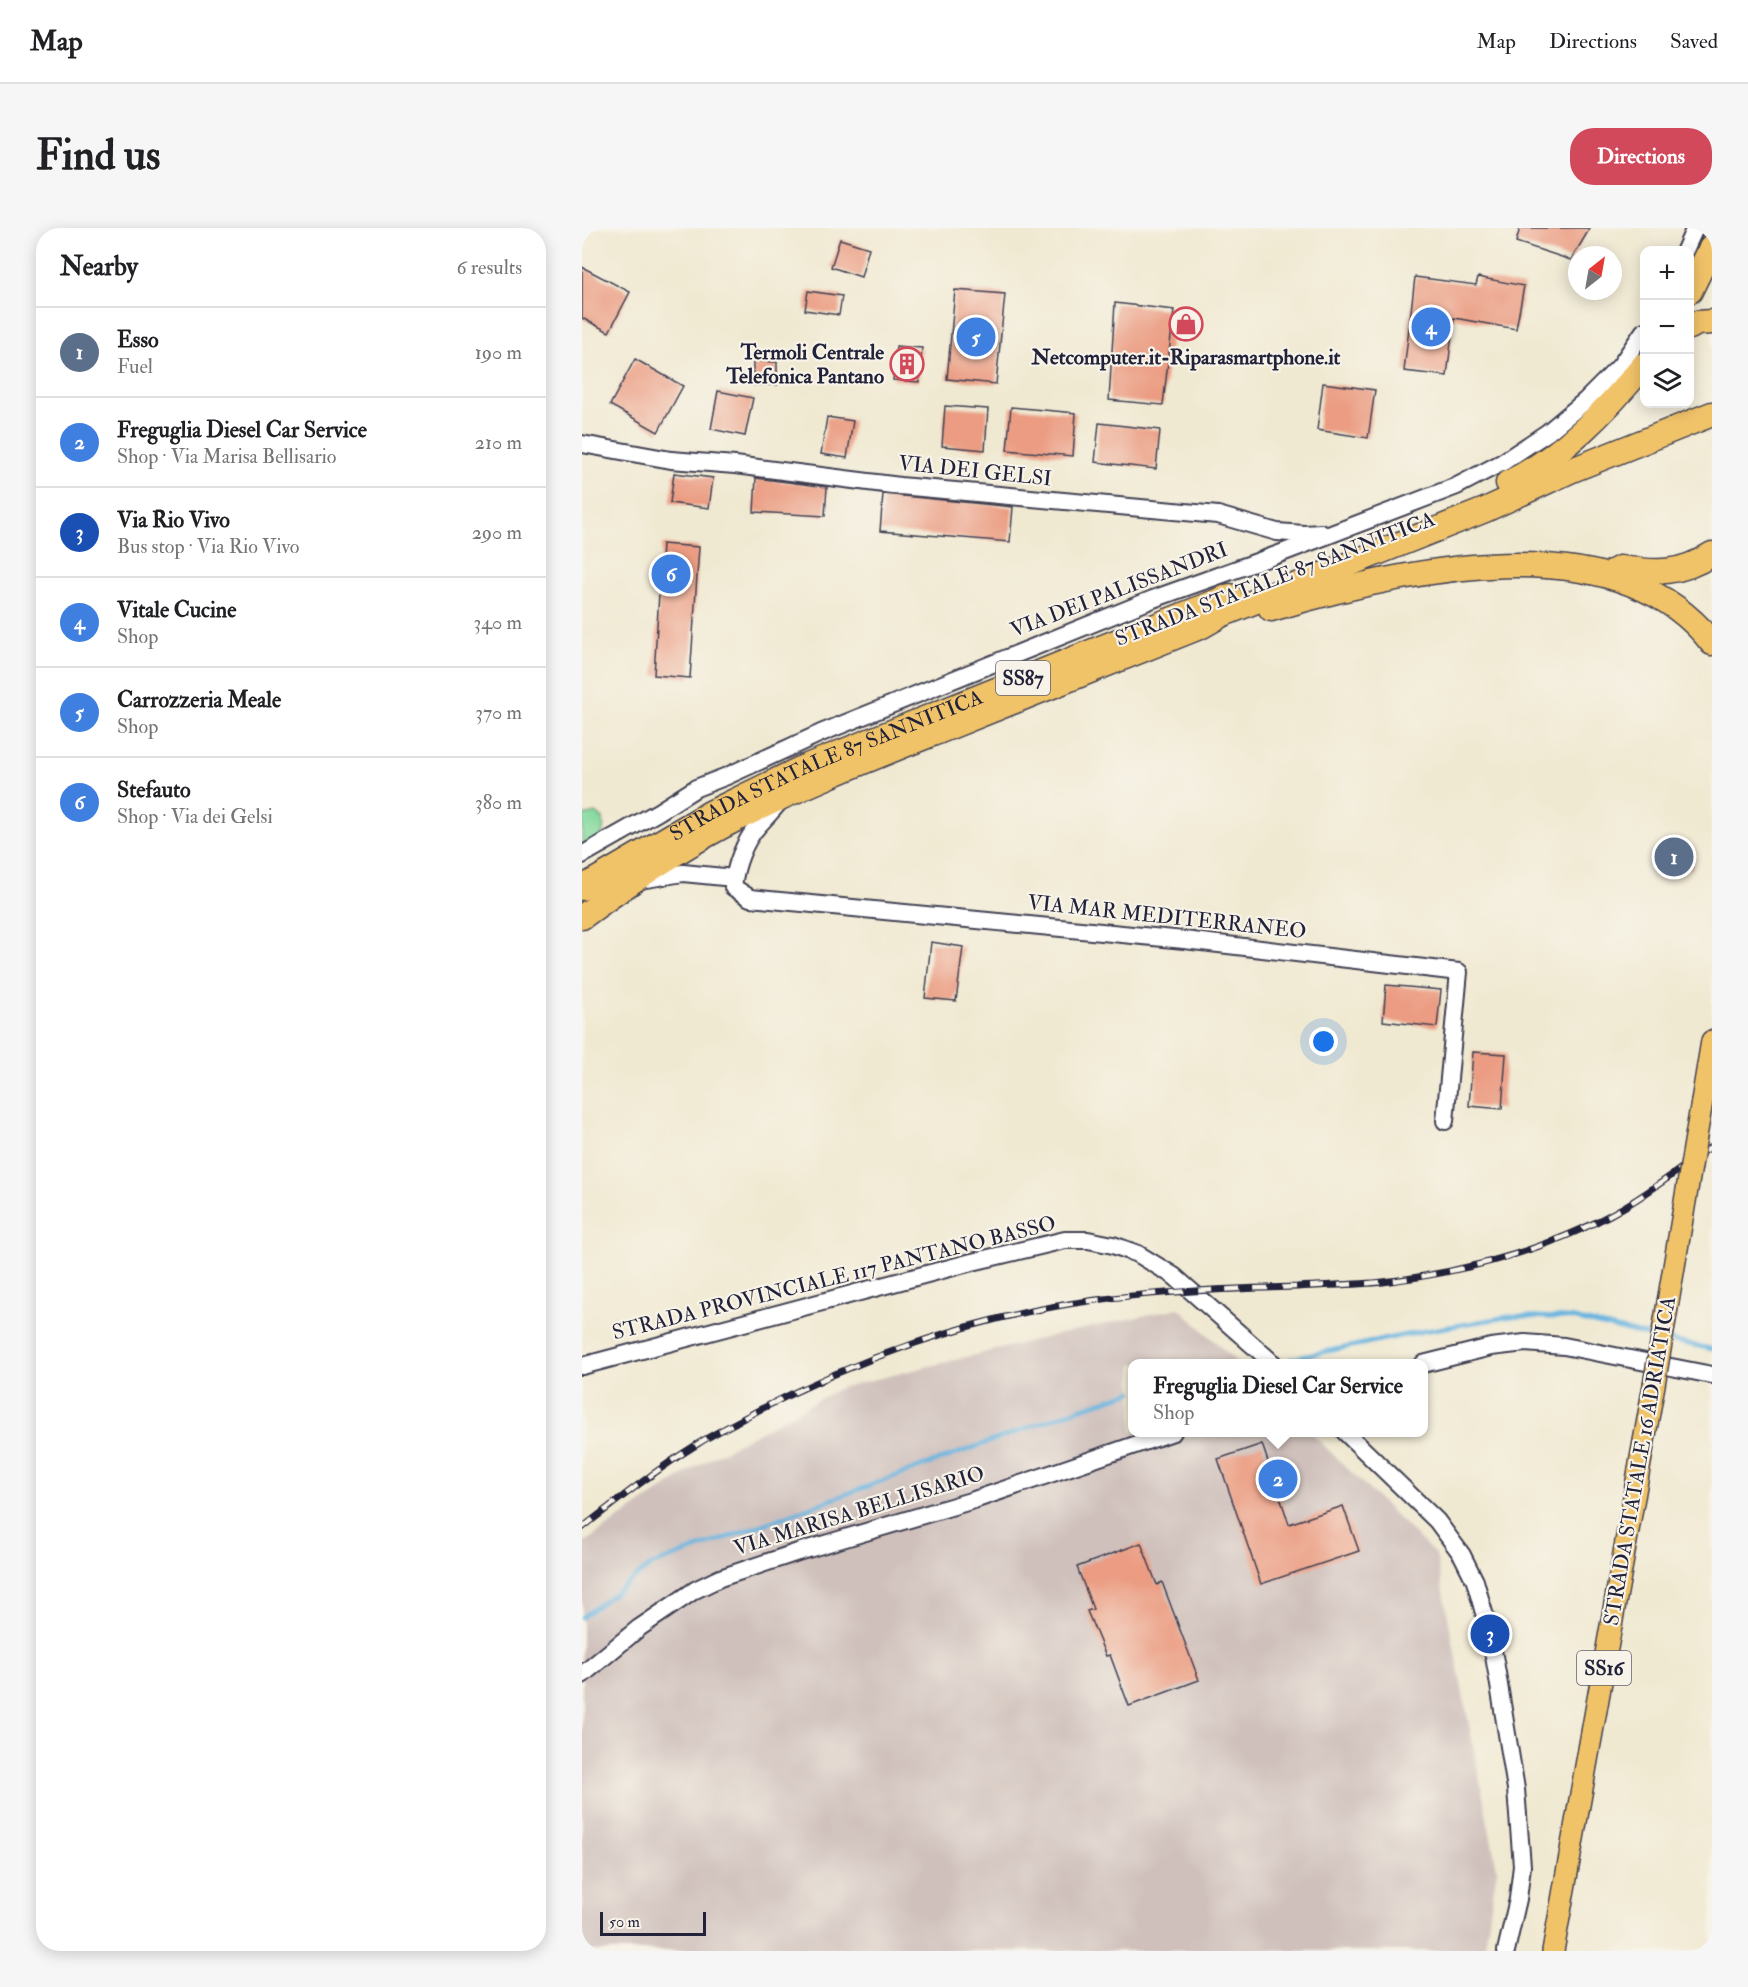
<!DOCTYPE html>
<meta charset="utf-8">
<style>
:root{--surface:#fff;--page:#f6f6f6;--text:#202124;--muted:#757577;--line:#e0e0e0;--accent:#d1495b}
body{margin:0;font-family:"IM FELL Double Pica",serif;background:var(--page);color:var(--text)}
.controls{position:absolute;right:18px;top:18px;display:grid;overflow:hidden;border-radius:12px;box-shadow:0 3px 15px #0003}
.controls button{width:54px;height:54px;display:grid;place-items:center;padding:0;border:0;border-bottom:2px solid var(--line);background:var(--surface);color:var(--text);font:30px sans-serif}
.compass{position:absolute;left:986px;top:18px;width:54px;height:54px;border-radius:50%;background:var(--surface);box-shadow:0 3px 15px #0003;rotate:31deg}
.scale{position:absolute;left:18px;bottom:15px;width:106px;box-sizing:border-box;padding-left:6px;border:3px solid #22223b;border-top:0;font-size:16px;line-height:21px;white-space:nowrap;color:#22223b;-webkit-text-stroke:4px #f7f3e8;paint-order:stroke}
.you{position:absolute;left:742px;top:814px;width:21px;height:21px;margin:-15px;border:4px solid #fff;border-radius:50%;background:#1a73e8;box-shadow:0 0 0 9px #1a73e833}
.badge{display:grid;place-items:center;width:39px;height:39px;border-radius:50%;background:var(--accent);color:#fff;font-size:20px;font-weight:700}
.pin{position:absolute;translate:-50% -50%;border:3px solid #fff;box-shadow:0 2px 6px #0006}
.popup{position:absolute;left:546px;top:1131px;width:300px;height:78px;box-sizing:border-box;display:grid;place-content:center;border-radius:12px;background:var(--surface);filter:drop-shadow(0 2px 4px #0005);font-size:20px;white-space:nowrap;color:var(--muted)}
.popup b{font-size:22px;color:var(--text)}
.popup::after{content:'';position:absolute;left:50%;top:100%;margin-left:-12px;border:12px solid transparent;border-top-color:var(--surface)}
.list{margin:0;padding:0;list-style:none}
h2{display:flex;justify-content:space-between;align-items:center;height:78px;margin:0;padding:0 24px;font-size:26px}
h2 small{font-size:20px;font-weight:400;color:var(--muted)}
.list li{display:grid;grid-template-columns:39px 1fr auto;gap:18px;align-items:center;box-sizing:border-box;height:90px;padding:0 24px;border-top:2px solid var(--line)}
.list b{display:block;font-size:22px;white-space:nowrap}
.list p{margin:0;font-size:20px;white-space:nowrap;color:var(--muted)}
.list em{font-size:20px;font-style:normal;color:var(--muted)}
.icon{flex:none;width:33px;height:33px;fill:none;stroke:currentColor;stroke-width:2;stroke-linecap:round;stroke-linejoin:round}
.map{position:relative;flex:none;width:1130px;height:1723px;overflow:hidden;border-radius:24px}
header{display:flex;align-items:center;gap:36px;box-sizing:border-box;height:84px;padding:0 30px;background:var(--surface);border-bottom:2px solid var(--line)}
header strong{font-size:28px}
nav{display:flex;gap:33px;margin-inline-start:auto;font-size:21px}
.intro{display:flex;align-items:center;justify-content:space-between;box-sizing:border-box;height:144px;padding:0 36px}
h1{margin:0;font-size:42px}
.button{padding:15px 27px;border-radius:24px;background:var(--accent);color:#fff;font-size:21px;font-weight:700}
main{display:flex;gap:36px;padding:0 36px}
aside{flex:1;background:var(--surface);border-radius:24px;box-shadow:0 3px 15px #0003}
.map>svg:first-child{display:block}
.industrial{fill:#cfc0bb}
.green{fill:#82d99d;stroke:#527e6c;stroke-width:1.5}
.lines{fill:none;stroke-linecap:round;stroke-linejoin:round}
.stream{stroke:#65b3df;stroke-width:4.5}
.building{fill:#eb9c82}
.minor-casing{stroke:#414052;stroke-width:20}
.major-casing{stroke:#414052;stroke-width:24}
.highway-casing{stroke:#414052;stroke-width:27}
.minor{stroke:#fff;stroke-width:16}
.major{stroke:#f1c369;stroke-width:21}
.highway{stroke:#f1c369;stroke-width:24}
.rail-casing{stroke:#22223b;stroke-width:7}
.rail{stroke:#f7f3e8;stroke-width:4.5;stroke-dasharray:14;stroke-linecap:butt}
.major-bridge-casing{stroke:#414052;stroke-width:24;stroke-linecap:butt}
.major-bridge{stroke:#f1c369;stroke-width:21}
.labels{text-anchor:middle;dominant-baseline:central;stroke-width:4.5;stroke-linejoin:round;paint-order:stroke}
.shield{fill:#f7f3e8;stroke:#62616f;stroke-width:1.5}
.shield-label{font-size:20px;font-weight:bold;fill:#22223b}
.poi-label{font-size:21px;font-weight:bold;fill:#22223b;stroke:#f7f3e8;text-anchor:end}
.street-label{font-size:21px;fill:#22223b;stroke:#f7f3e8}
</style>
<header>
<strong>Map</strong>
<nav><a>Map</a><a>Directions</a><a>Saved</a></nav>
</header>
<div class="intro"><h1>Find us</h1><a class="button">Directions</a></div>
<main>
<aside>
<h2>Nearby<small>6 results</small></h2>
<ul class="list">
<li><span class="badge" style="background:#5c6f8a">1</span><div><b>Esso</b><p>Fuel</p></div><em>190 m</em></li>
<li><span class="badge" style="background:#3f7fe0">2</span><div><b>Freguglia Diesel Car Service</b><p>Shop · Via Marisa Bellisario</p></div><em>210 m</em></li>
<li><span class="badge" style="background:#1a4fb4">3</span><div><b>Via Rio Vivo</b><p>Bus stop · Via Rio Vivo</p></div><em>290 m</em></li>
<li><span class="badge" style="background:#3f7fe0">4</span><div><b>Vitale Cucine</b><p>Shop</p></div><em>340 m</em></li>
<li><span class="badge" style="background:#3f7fe0">5</span><div><b>Carrozzeria Meale</b><p>Shop</p></div><em>370 m</em></li>
<li><span class="badge" style="background:#3f7fe0">6</span><div><b>Stefauto</b><p>Shop · Via dei Gelsi</p></div><em>380 m</em></li>
</ul>
</aside>
<div class="map">
<svg width="1130" height="1723" viewBox="0 0 1130 1723">
<rect width="100%" height="100%" fill="#f7f3e8"/>
<filter id="ink" filterUnits="userSpaceOnUse"><feTurbulence type="fractalNoise" baseFrequency=".0167" numOctaves="2"/><feDisplacementMap in="SourceGraphic" scale="12" xChannelSelector="R" yChannelSelector="G"/><feConvolveMatrix kernelMatrix="1 2 1 2 8 2 1 2 1" color-interpolation-filters="sRGB"/></filter>
<filter id="wash" filterUnits="userSpaceOnUse"><feTurbulence type="fractalNoise" baseFrequency=".008" numOctaves="4" result="noise"/><feDisplacementMap in="SourceGraphic" scale="24" xChannelSelector="R" yChannelSelector="G"/><feGaussianBlur stdDeviation="1.35" result="paint"/><feColorMatrix in="noise" values="0 0 0 0 0 0 0 0 0 0 0 0 0 0 0 0 0 1.4 0 .05"/><feComposite in="paint" operator="in"/></filter>
<g filter="url(#wash)">
<rect width="100%" height="100%" fill="#f0e9d2"/>
<!-- industrial -->
<path class="industrial" d="M597 1080 656 1135 550 1136V1204L729 1205 854 1327 915 1641 902 1723H0V1316L113 1239 258 1160 478 1106Z"/>
<!-- green -->
<path class="green" d="M14 585 21 591C24 611 15 612 0 621V588Z"/>
<g class="lines">
<!-- stream -->
<path class="stream" d="M1086 1112 1130 1121
M709 1131 842 1103 931 1088 989 1090 1075 1110
M0 1389 70 1337 500 1180 550 1164"/>
</g>
<g id="blocks">
<!-- building -->
<path class="building" d="M938 0H1008L989 32 934 14Z
M258 11 287 20 279 49 249 39Z
M0 39 48 64 27 104 0 90Z
M833 49 894 57 896 49 942 58 934 101 872 90 865 148 822 143Z
M373 62 423 66 414 156 365 151Z
M226 63 260 68 257 87 223 82Z
M533 75 592 82 581 177 527 172Z
M314 118 340 120 337 154 311 152Z
M53 131 101 158 76 204 28 177Z
M171 133 195 134V157H171Z
M741 155 793 162 786 210 735 202Z
M136 163 171 170 163 208 129 201Z
M363 178 406 181 403 222 360 218Z
M429 179 494 185 491 228 425 222Z
M245 189 271 193 265 230 239 226Z
M517 195 578 202 574 241 513 234Z
M92 245 131 250 127 280 88 275Z
M174 250 245 259 243 288 172 284Z
M301 266 431 279 428 314 298 303Z
M80 316 117 319 108 450 72 447Z
M1082 620 1111 622 1110 641 1080 639Z
M349 714 381 719 374 773 343 770Z
M804 757 859 762 855 799 801 793Z
M891 824 924 826 920 881 887 878Z
M680 1216 707 1296 761 1278 777 1323 679 1356 636 1231Z
M559 1315 575 1357 580 1354 617 1452 547 1478 528 1427 524 1428 505 1383 511 1381 495 1339Z"/>
</g>
</g>
<g filter="url(#ink)">
<use href="#blocks" fill-opacity="0" stroke="#414052" stroke-width="1.5"/>
<g class="lines">
<defs>
<path id="minor" d="M1103 22 1113 0
M0 216 89 232 153 237 318 258 636 287 695 304 722 306 739 305
M198 573C191 582 183 590 176 598 162 613 153 639 151 659L168 670 602 712 877 744 863 893
M0 627 76 584 114 560 145 548 239 505 571 371 697 326 875 258 921 234 966 204 1003 173 1038 138 1062 103
M58 652 101 645 152 650
M841 1136 909 1119 943 1115 982 1118 1130 1147
M0 1138 390 1034 483 1012H506L531 1017 556 1026 592 1048 692 1136
M763 1204 855 1293 880 1327 893 1353 908 1406 915 1445 934 1561 940 1638 936 1671 924 1723
M0 1447 57 1400 113 1362 138 1350 216 1324 392 1272 591 1204"/>
<path id="major" d="M1120 873 1130 813
M971 1723 1072 1157"/>
<g id="highway">
<path d="M1108 63 1130 18"/>
<path d="M1108 99 1115 95 1130 94"/>
<path d="M926 255C980 228 1024 183 1062 137"/>
<path d="M1032 343 1038 340C1074 345 1098 347 1130 326"/>
<path d="M689 381C817 343 1035 291 1130 415"/>
<path id="s1" d="M0 660 128 585 220 540 648 368"/>
<path d="M0 689C45 656 92 624 141 598 211 561 285 532 358 503 446 468 533 433 620 398L639 387 903 282 990 242 1130 186"/>
</g>
</defs>
<!-- minor casing -->
<use href="#minor" class="minor-casing"/>
<!-- major casing -->
<use href="#major" class="major-casing"/>
<!-- highway casing -->
<use href="#highway" class="highway-casing"/>
<!-- minor -->
<use href="#minor" class="minor"/>
<!-- major -->
<use href="#major" class="major"/>
<!-- highway -->
<use href="#highway" class="highway"/>
<defs>
<path id="rail" d="M0 1300C37 1271 74 1242 114 1217 129 1207 146 1199 162 1190 270 1132 392 1088 514 1072 581 1063 648 1061 715 1059 744 1057 773 1057 801 1054 886 1044 982 1018 1055 971 1081 954 1105 936 1130 918"/>
</defs>
<!-- rail casing -->
<use href="#rail" class="rail-casing"/>
<!-- rail -->
<use href="#rail" class="rail"/>
<defs>
<path id="major-bridge" d="M1072 1157 1120 873"/>
</defs>
<!-- major-bridge casing -->
<use href="#major-bridge" class="major-bridge-casing"/>
<!-- major-bridge -->
<use href="#major-bridge" class="major-bridge"/>
</g>
</g>
<!-- icons -->
<defs>
<symbol id="shop-ring" viewBox="-11 -11 22 22"><circle r="9.5" fill="#f7f3e8" stroke="#d1495b" stroke-width="1.5"/><path d="M-5-2.5h2.3a2.7 3.5 0 0 1 5.4 0H5L5.5 6h-11ZM-1.5-2.5h3a1.5 2.3 0 0 0-3 0Z" fill="#d1495b"/></symbol>
<symbol id="building-ring" viewBox="-11 -11 22 22"><circle r="9.5" fill="#f7f3e8" stroke="#d1495b" stroke-width="1.5"/><path d="M-4-6H4V6H1V3H-1V6H-4ZM-2.5-4.3h1.7v1.8h-1.7ZM.8-4.3h1.7v1.8H.8ZM-2.5-1h1.7V.8h-1.7ZM.8-1h1.7V.8H.8Z" fill="#d1495b"/></symbol>
</defs>
<g fill-rule="evenodd">
<use href="#shop-ring" x="585" y="77" width="38" height="38"/>
<use href="#building-ring" x="306" y="117" width="38" height="38"/>
</g>
<g class="labels">
<!-- shield labels -->
<g class="shield">
<rect x="414" y="433" width="54" height="34" rx="4.5"/>
<rect x="995" y="1423" width="54" height="34" rx="4.5"/>
</g>
<g class="shield-label">
<text x="441" y="450">SS87</text>
<text x="1022" y="1440">SS16</text>
</g>
<!-- poi labels -->
<g class="poi-label">
<text x="302" y="124">Termoli Centrale<tspan x="302" dy="24">Telefonica Pantano</tspan></text>
<text x="604" y="129" text-anchor="middle">Netcomputer.it-Riparasmartphone.it</text>
</g>
<!-- street labels -->
<g class="street-label">
<text transform="translate(393 243) rotate(6)">VIA DEI GELSI</text>
<text transform="translate(693 351) rotate(-21)">STRADA STATALE 87 SANNITICA</text>
<text transform="translate(537 362) rotate(-21)">VIA DEI PALISSANDRI</text>
<text stroke="none"><textPath href="#s1" startOffset="274">STRADA STATALE 87 SANNITICA</textPath></text>
<text transform="translate(585 689) rotate(6)">VIA MAR MEDITERRANEO</text>
<text transform="translate(252 1050) rotate(-14)">STRADA PROVINCIALE 117 PANTANO BASSO</text>
<text transform="translate(1058 1233) rotate(-80)">STRADA STATALE 16 ADRIATICA</text>
<text transform="translate(277 1283) rotate(-17)">VIA MARISA BELLISARIO</text>
</g>
</g>
</svg>
<div class="controls">
<button>+</button>
<button>−</button>
<button><svg class="icon" aria-label="layers" viewBox="0 0 24 24"><path d="M12 4l9 5-9 5-9-5zM3 14l9 5 9-5"/></svg></button>
</div>
<svg class="compass" viewBox="-18 -18 36 36"><path d="M0-13l5 13h-10z" fill="#e53935"/><path d="M0 13l5-13h-10z" fill="#757577"/></svg>
<div class="scale">50 m</div>
<div class="you"></div>
<div class="pin badge" style="left:1092px;top:629px;background:#5c6f8a">1</div>
<div class="pin badge" style="left:696px;top:1251px;background:#3f7fe0">2</div>
<div class="popup"><b>Freguglia Diesel Car Service</b>Shop</div>
<div class="pin badge" style="left:908px;top:1406px;background:#1a4fb4">3</div>
<div class="pin badge" style="left:849px;top:99px;background:#3f7fe0">4</div>
<div class="pin badge" style="left:394px;top:109px;background:#3f7fe0">5</div>
<div class="pin badge" style="left:89px;top:346px;background:#3f7fe0">6</div>
</div>
</main>
